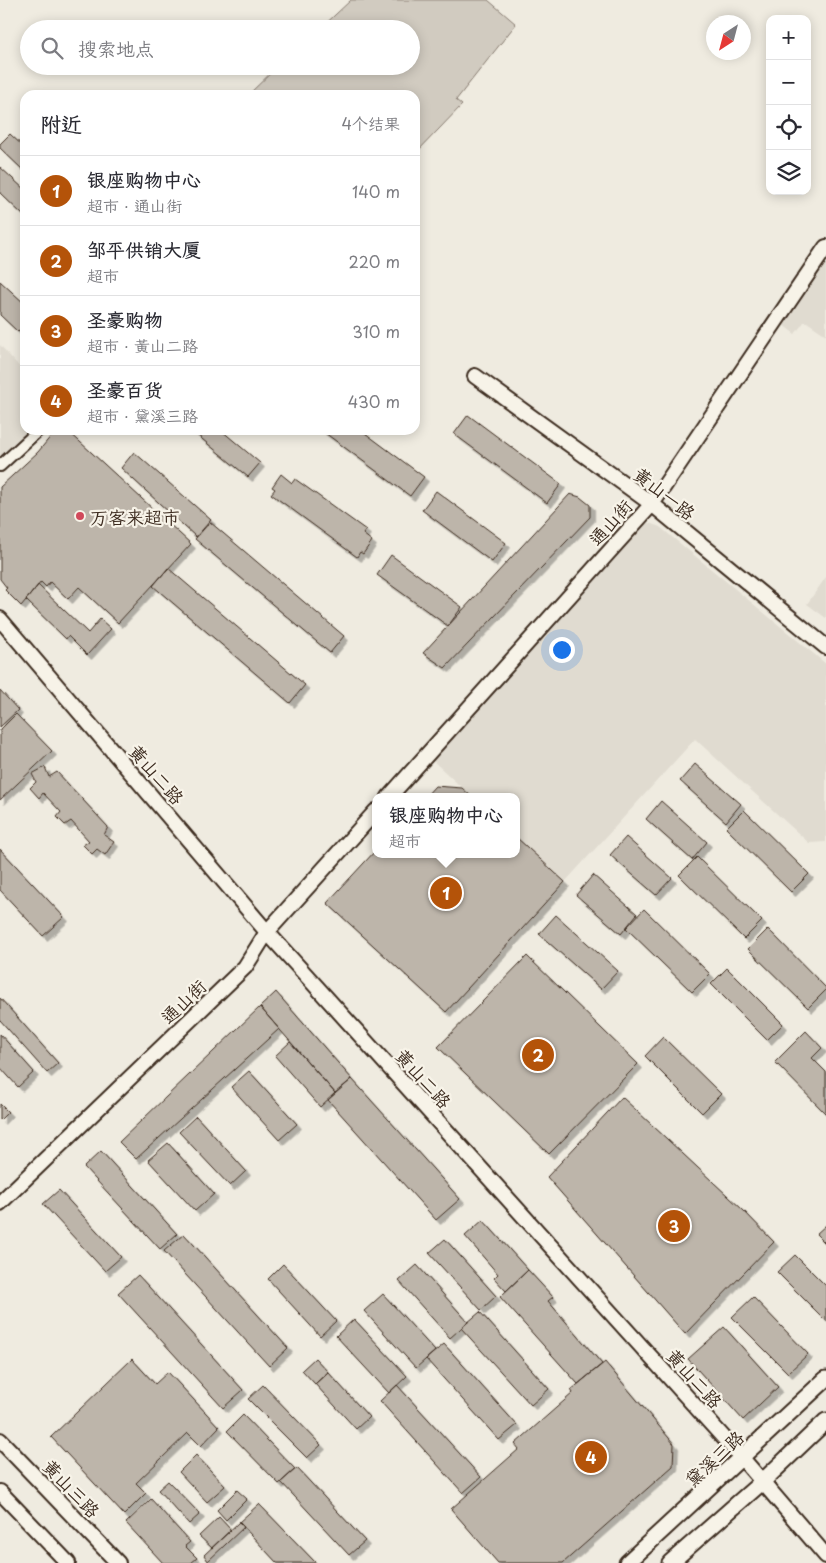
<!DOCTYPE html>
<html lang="zh">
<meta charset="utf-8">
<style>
:root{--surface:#fff;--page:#f7f7f7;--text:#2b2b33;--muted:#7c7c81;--line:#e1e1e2;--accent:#b45309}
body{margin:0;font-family:"Playpen Sans","LXGW WenKai TC",sans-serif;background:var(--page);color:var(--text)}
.controls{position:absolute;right:15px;top:15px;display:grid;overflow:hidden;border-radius:10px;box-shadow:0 2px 12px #0003}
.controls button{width:45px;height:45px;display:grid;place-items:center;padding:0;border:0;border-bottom:1px solid var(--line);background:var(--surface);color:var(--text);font:25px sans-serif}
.compass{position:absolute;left:706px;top:15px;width:45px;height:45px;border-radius:50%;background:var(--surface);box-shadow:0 2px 12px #0003;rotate:216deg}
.you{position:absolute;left:561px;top:649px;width:18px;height:18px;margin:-12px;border:4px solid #fff;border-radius:50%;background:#1a73e8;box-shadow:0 0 0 8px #1a73e833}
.badge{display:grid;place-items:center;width:32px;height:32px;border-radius:50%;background:var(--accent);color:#fff;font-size:16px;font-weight:700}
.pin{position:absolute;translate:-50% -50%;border:2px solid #fff;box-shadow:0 1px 5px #0006}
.popup{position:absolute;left:372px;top:793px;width:148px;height:65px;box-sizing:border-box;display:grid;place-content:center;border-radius:10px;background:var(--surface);filter:drop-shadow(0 1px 4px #0005);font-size:16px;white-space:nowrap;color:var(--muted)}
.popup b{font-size:19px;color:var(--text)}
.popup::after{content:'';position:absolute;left:50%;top:100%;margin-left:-10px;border:10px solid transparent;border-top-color:var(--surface)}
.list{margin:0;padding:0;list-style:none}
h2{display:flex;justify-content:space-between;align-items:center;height:65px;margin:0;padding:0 20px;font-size:21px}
h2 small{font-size:16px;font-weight:400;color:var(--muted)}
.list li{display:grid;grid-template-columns:32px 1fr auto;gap:15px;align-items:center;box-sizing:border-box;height:70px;padding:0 20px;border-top:1px solid var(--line)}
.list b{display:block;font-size:19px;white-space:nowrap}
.list p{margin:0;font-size:16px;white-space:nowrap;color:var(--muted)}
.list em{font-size:16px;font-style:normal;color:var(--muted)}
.icon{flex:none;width:28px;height:28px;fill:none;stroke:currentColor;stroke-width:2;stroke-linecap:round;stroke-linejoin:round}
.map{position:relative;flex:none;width:826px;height:1563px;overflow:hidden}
.search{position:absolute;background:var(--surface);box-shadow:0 2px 12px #0003;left:20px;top:20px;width:400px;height:55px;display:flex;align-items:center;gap:12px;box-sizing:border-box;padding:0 18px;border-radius:28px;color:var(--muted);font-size:19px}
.panel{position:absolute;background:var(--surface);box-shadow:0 2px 12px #0003;left:20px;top:90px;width:400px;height:345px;border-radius:15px}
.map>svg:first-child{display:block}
.built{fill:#e0dbd0}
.green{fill:#d1cbc0;stroke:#867a6f}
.building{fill:#bdb5aa;stroke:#3b2a1e;filter:url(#shadow)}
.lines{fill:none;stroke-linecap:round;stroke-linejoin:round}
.street-casing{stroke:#3b2a1e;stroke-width:14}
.secondary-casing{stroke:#3b2a1e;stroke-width:18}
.primary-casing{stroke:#3b2a1e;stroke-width:19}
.street{stroke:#f7f3e8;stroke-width:10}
.secondary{stroke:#f7f3e8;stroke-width:14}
.primary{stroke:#f7f3e8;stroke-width:15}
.poi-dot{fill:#d1495b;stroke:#f7f3e8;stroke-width:2}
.labels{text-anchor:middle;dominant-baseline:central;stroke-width:4.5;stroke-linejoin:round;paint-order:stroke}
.street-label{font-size:18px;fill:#3b2a1e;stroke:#f7f3e8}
.poi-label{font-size:18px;fill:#3b2a1e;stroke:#f7f3e8;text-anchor:start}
</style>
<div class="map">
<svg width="826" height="1563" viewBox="0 0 826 1563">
<defs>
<filter id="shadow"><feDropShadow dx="4.5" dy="4.5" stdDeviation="0" flood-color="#0004"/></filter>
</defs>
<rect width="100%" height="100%" fill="#efebe0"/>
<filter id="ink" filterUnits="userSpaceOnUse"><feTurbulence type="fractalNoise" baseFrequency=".02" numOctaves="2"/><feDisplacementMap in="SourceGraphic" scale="10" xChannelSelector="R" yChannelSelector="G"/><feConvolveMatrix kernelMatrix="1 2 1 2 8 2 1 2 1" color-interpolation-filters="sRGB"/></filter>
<g filter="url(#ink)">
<!-- built -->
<path class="built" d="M826 263V335L807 322H804L795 334 783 325Z
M0 345 25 373V430H31L0 458Z
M649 523 660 527 826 664V842L809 843 695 739 565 882 516 837V797H472L431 759 640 526Z
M826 577V618L807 604Z"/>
<!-- green -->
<path class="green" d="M351 0H488L516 24 456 100 462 105 415 154V95H248L278 66H411V29H320Z"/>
<!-- building -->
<path class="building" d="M10 134 25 148V172L0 148V144Z
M0 167 25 190V217L0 193Z
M0 281 25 304V324L18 332 0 315Z
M468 415 561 484 547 503 454 434Z
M56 430H67L191 544 118 623 79 587 68 599 50 582 46 587 41 582 21 606 5 590 7 588 0 579V487L38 452Z
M191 430H221L260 463 248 477Z
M321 430H361L424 477 410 496Z
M134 452 211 520 196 537 121 468Z
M281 474 292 483 295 479 366 530 363 534 372 541 363 554 360 552 357 557 271 494 275 489 272 487Z
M436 491 506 543 492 562 422 510Z
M570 494 580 497 590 505V517L445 668 423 653Z
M210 522 344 636 330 653 195 539Z
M391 555 462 607 448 626 377 575Z
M168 568 305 685 290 703 153 586Z
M38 585 88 633 100 619 111 629 87 655 68 636 66 639 26 600Z
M0 690 18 710 0 727Z
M16 714 52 751 0 800V730Z
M695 764 741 804 726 822 680 781Z
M45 767 49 777 57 772 108 827 104 835 114 842 105 855 97 849 92 854 83 845 89 841 71 821 65 825 57 817 61 812 43 793 39 798 30 788 36 782 32 774Z
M435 786 462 788 472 797H425Z
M661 801 707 842 692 860 646 819Z
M744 810 809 874 791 892 726 828Z
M516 837 565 882 446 1012 327 903 376 850V854H516Z
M626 837 672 878 656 895 610 855Z
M0 849 64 917 43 936 0 890Z
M697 857 762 921 744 939 679 875Z
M593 875 637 914 621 934 576 895Z
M644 909 710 974 692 992 626 928Z
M556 915 618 971 601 989 539 934Z
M768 929 826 988V990L808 1008 748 949Z
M527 956 638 1064 549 1154 438 1047Z
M727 968 783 1024 767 1040 711 984Z
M276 992 352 1079 335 1093 260 1007Z
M0 998 58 1063 47 1073 0 1020Z
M260 1007 279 1029 136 1159 119 1142Z
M806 1031 822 1048 812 1058 826 1072V1114L775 1062Z
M0 1034 34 1072 18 1087 0 1067Z
M663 1037 721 1094 702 1113 645 1056Z
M290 1042 335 1093 320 1107 275 1056Z
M249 1071 297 1124 279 1140 231 1087Z
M352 1079 460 1199 436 1220 328 1100Z
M622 1097 743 1210 774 1242 685 1334 547 1177Z
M0 1104 8 1112 0 1120Z
M196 1116 246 1171 230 1186 179 1132Z
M168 1143 214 1194 195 1211 148 1160Z
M101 1151 177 1234 160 1249 84 1167Z
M59 1190 121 1257 105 1271 43 1204Z
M483 1220 528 1270 506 1291 494 1278 498 1274 465 1236Z
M826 1225V1244L816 1234Z
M184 1234 288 1348 269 1366 164 1251Z
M445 1239 496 1296 481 1310 429 1253Z
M795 1255 826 1286V1321L777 1272Z
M283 1264 336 1321 320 1336 268 1279Z
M417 1265 468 1322 450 1338 399 1281Z
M528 1270 553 1297 548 1301 602 1364 578 1384 500 1297Z
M138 1275 243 1390 223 1408 118 1293Z
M383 1294 435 1351 416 1368 364 1311Z
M753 1297 808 1354 788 1373 732 1317Z
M480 1312 549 1389 531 1405 461 1328Z
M354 1319 407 1376 389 1393 336 1336Z
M724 1327 778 1387 743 1420 688 1359Z
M444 1344 517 1425 499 1440 426 1359Z
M315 1358 328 1372 315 1384 302 1370Z
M132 1359 155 1384 168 1372 219 1427 201 1446 188 1433 136 1483 146 1493 124 1515 51 1437Z
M605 1362 674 1444 673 1466 563 1563H498L451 1509 519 1449 515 1444 573 1393 571 1390Z
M328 1372 369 1417 356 1429 315 1384Z
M263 1385 321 1445 307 1458 248 1399Z
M397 1385 481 1477 463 1493 380 1401Z
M243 1415 295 1469 279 1484 227 1431Z
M196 1455 225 1486 207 1502 179 1472Z
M297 1468 365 1541 349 1555 281 1482Z
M168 1481 200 1514 189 1524 158 1490Z
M237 1490 247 1499 226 1520 217 1510Z
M151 1499 190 1542 185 1546 197 1558 191 1563H163L126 1523Z
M259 1504 316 1563H277L239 1522Z
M219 1517 231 1530 212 1548 199 1536Z
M239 1522 244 1527 208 1561 204 1555Z"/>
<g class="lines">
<defs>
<path id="street" d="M0 466 39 430"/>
<path id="secondary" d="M475 376 652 504 826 647
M0 619 267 932 742 1458 826 1556
M389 797 652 504 826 247
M0 1203 245 967 267 932 376 811
M0 1440 118 1563
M0 1492 68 1563"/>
<path id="primary" d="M627 1563 826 1379
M670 1563 762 1482 826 1421"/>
</defs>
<!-- street casing -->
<use href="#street" class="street-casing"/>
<!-- secondary casing -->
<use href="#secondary" class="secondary-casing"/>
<!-- primary casing -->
<use href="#primary" class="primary-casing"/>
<!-- street -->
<use href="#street" class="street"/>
<!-- secondary -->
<use href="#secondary" class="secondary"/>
<!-- primary -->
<use href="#primary" class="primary"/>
</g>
</g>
<!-- markers -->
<circle class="poi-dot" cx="80" cy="516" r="5"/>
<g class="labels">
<!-- street labels -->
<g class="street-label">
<text transform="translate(665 493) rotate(38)">黄山一路</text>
<text transform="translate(610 522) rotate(-48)">通山街</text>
<text transform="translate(157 774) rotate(49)">黄山二路</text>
<text transform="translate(183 1001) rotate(-44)">通山街</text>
<text transform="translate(424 1078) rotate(48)">黄山二路</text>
<text transform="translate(695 1378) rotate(48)">黄山二路</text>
<text transform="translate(714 1458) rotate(-43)">黛溪三路</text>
<text transform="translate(72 1488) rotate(46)">黄山三路</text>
</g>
<!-- poi labels -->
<g class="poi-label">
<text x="90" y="516">万客来超市</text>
</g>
</g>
</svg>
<div class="controls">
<button>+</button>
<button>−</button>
<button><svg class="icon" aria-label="locate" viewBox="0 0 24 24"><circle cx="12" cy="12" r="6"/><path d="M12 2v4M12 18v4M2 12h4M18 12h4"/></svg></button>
<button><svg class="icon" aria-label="layers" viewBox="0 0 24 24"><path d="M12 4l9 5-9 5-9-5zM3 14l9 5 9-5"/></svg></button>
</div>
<svg class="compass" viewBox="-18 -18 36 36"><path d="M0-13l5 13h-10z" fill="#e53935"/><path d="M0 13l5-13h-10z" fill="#7c7c81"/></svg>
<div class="you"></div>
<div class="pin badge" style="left:446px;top:893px">1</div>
<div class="popup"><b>银座购物中心</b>超市</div>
<div class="pin badge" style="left:538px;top:1055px">2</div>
<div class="pin badge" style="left:674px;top:1226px">3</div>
<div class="pin badge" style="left:591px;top:1457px">4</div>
<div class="search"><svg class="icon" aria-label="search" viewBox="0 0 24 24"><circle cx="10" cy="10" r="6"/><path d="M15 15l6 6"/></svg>搜索地点</div>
<section class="panel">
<h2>附近<small>4个结果</small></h2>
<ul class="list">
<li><span class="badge">1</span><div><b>银座购物中心</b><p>超市 · 通山街</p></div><em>140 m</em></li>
<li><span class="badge">2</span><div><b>邹平供销大厦</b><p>超市</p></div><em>220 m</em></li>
<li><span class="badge">3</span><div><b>圣豪购物</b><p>超市 · 黄山二路</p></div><em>310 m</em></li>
<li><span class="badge">4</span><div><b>圣豪百货</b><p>超市 · 黛溪三路</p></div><em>430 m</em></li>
</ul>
</section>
</div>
